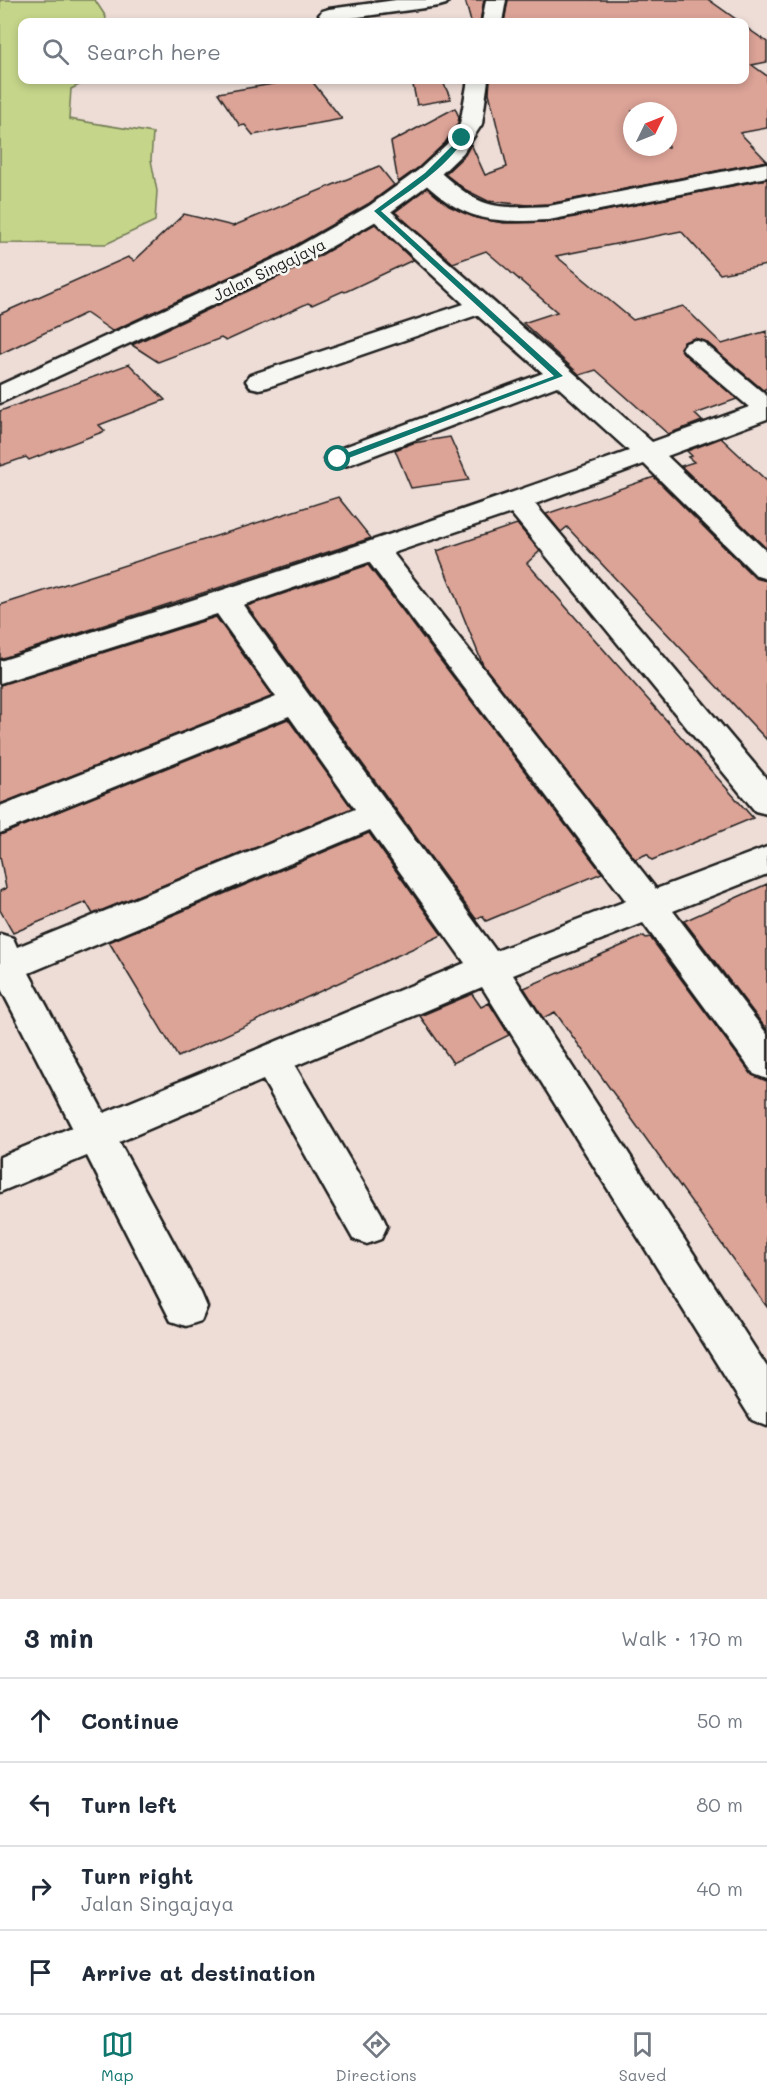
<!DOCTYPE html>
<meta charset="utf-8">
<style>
:root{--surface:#fff;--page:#f6f6f7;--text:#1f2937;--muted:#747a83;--line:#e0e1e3;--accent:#0f766e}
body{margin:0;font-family:Mali,sans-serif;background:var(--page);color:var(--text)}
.compass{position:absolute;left:623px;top:102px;width:54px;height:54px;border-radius:50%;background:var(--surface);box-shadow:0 3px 9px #0003;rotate:47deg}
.stop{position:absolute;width:18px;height:18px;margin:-14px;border:4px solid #0f766e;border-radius:50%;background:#fff}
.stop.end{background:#0f766e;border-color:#fff;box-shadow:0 2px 6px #0008}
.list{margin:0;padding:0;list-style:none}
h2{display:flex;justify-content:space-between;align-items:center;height:78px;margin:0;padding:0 24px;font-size:26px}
h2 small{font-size:20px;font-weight:400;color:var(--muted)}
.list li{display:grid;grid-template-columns:39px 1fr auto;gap:18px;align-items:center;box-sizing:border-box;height:84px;padding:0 24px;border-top:2px solid var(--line)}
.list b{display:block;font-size:22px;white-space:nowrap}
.list p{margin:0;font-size:20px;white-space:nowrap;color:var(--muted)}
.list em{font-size:20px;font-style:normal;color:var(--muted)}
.icon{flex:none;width:33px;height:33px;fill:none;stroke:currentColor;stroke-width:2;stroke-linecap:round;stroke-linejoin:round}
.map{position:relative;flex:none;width:767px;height:1599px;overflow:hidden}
.search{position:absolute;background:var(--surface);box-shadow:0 3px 9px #0003;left:18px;right:18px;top:18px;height:66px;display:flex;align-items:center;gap:15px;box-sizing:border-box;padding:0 21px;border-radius:12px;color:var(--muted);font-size:22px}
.sheet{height:414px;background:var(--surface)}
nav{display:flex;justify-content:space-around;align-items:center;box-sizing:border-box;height:84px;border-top:2px solid var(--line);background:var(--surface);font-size:16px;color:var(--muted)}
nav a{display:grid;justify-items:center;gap:3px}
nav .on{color:var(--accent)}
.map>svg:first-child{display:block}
.green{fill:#c5d68a;stroke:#707953;stroke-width:1.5}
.building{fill:#dca397;stroke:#1c1c1c;stroke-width:1.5;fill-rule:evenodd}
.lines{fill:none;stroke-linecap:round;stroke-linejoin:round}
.street-casing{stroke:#1c1c1c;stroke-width:5}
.secondary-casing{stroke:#1c1c1c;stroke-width:5}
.street{fill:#f6f6f2;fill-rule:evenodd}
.secondary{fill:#f6f6f2;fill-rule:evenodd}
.route{fill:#0f766e}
.labels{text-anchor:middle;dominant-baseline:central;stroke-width:5;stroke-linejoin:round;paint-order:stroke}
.far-street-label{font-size:16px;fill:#1c1c1c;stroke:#f6f6f2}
</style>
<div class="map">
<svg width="767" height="1599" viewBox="0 0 767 1599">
<rect width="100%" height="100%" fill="#eeddd7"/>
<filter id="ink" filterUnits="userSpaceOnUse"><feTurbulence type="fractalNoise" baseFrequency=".0167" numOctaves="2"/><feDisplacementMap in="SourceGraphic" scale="12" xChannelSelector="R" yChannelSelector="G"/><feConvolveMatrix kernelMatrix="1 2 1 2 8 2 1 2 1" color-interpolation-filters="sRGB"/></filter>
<g filter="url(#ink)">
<!-- green -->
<path class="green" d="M0 0H95L106 17 105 22H22V80H89L71 89 69 119 153 133 151 160 157 191 155 221 106 244 0 243Z"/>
<!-- building -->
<path class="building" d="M465 0H484L480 22H471Z
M508 0H709L740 22H504Z
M744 26 767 42V62L752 65 767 76V128L740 133 767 161 549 204 528 205 488 201 466 190 445 174 465 155 471 144 485 175 507 167 489 93 490 80H744ZM632 111H668V147H632Z
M297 80H311L342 119 253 135 245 125 240 126 218 93Z
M412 80H442L451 99 417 105Z
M455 108 459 117 458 123 445 143 419 167 398 182 391 142Z
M379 166 394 185 368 204 284 252 112 331 86 313 0 354V314L128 257 134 261 184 214 233 226Z
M767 179V265L720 274 681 231 556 256 633 320 683 306 722 344 767 331V388L763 390 705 341 694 338 684 342 680 348 684 354 737 399 695 414 702 421 668 434 596 370 580 375 523 323 557 312 486 251 453 263 395 212 427 188 449 206 476 218 504 223 549 222Z
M375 224 413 260 345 292 343 291 312 305 308 303 226 341 221 338 158 362 132 345 302 266Z
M129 364 165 400 99 425 105 431 29 460 26 457 0 466V411Z
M450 437 469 480 411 488 395 450 413 443Z
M721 438 767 481V549L681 466 694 462 688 457 692 456 687 451Z
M654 477 755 578 767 581V740L567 527 561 532 546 514Z
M338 497 371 538 0 659V605Z
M517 524 540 551 527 563 753 818 652 860 647 854 635 859 483 665 437 551Z
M368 565 602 873 486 921 482 916 476 919 247 606Z
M216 617 273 696 0 804V685Z
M288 719 352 808 93 914 86 902 13 933 0 910V891L6 888 0 856V835Z
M369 833 442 935 178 1057 109 942Z
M767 884V1030L684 921Z
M644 936 646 938 650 937 752 1075 767 1081V1307L555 1012 543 1018 524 988Z
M472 994 481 1007 489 1003 509 1035 453 1063 420 1016Z"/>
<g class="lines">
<defs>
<path id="street" d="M396 0H449L446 4 439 6 329 21 322 19 319 15 322 11 329 9Z
M767 163V177L549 220C505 222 473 224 437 194 430 188 422 182 417 174L420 169 428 167 436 169C483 209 488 209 549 206Z
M377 204 385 206 652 442 749 407 686 353 682 348 686 343 695 340 704 343 767 396V419L667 456 767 552V579L757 576 644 464 535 504 767 779V814L755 811 511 513 393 553 656 889 767 847V874L673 911 767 1034V1079L754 1074 643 923 513 975 767 1367V1426L752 1420 482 987 295 1066 381 1213 387 1226 381 1239 367 1244 353 1239 263 1080 119 1142 201 1293 207 1307 201 1321 186 1326 171 1321 87 1156 0 1192V1157L72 1127 0 987V934L13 938 17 947 355 809 289 716 0 833V806L276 697 217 614 0 683V661C211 595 421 526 629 451L557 386 348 465 338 467 328 465 324 459 328 453 543 373 477 315 268 387 259 389 250 387 246 381 250 375 464 304 369 216 365 211 369 206ZM369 562 626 901 496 951 243 605ZM370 830 465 963 104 1113 29 973Z"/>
<path id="secondary" d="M486 0H506L502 22H482Z
M468 80H488L482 124 463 153 436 179 385 216 301 264 0 403V385L285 254 369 206 420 169 447 144 460 124Z"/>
</defs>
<!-- street casing -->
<use href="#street" class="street-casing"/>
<!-- secondary casing -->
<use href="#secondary" class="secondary-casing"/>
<!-- street -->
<use href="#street" class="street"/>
<!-- secondary -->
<use href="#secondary" class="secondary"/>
</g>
</g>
<!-- route -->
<path class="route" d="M462 136 465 138C445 169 411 190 381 211L563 376 341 461H336V457L554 376 374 211 425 173Z"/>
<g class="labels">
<!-- far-street labels -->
<g class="far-street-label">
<text transform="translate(269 269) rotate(-26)">Jalan Singajaya</text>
</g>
</g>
</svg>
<svg class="compass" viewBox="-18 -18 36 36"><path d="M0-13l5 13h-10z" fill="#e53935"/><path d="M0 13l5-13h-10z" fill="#747a83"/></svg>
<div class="stop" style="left:338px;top:459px"></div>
<div class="stop end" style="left:462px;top:138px"></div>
<div class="search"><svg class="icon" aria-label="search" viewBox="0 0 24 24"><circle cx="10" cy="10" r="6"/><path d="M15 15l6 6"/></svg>Search here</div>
</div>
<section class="sheet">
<h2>3 min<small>Walk · 170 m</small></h2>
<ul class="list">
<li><svg class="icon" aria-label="ahead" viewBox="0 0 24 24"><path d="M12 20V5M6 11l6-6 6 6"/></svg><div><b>Continue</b></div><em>50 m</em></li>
<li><svg class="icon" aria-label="left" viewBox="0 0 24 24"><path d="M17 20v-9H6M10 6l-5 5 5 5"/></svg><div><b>Turn left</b></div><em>80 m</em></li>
<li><svg class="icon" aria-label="right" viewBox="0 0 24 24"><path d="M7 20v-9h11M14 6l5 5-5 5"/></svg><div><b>Turn right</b><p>Jalan Singajaya</p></div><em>40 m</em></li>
<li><svg class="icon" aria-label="arrive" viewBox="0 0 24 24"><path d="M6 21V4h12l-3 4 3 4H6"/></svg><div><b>Arrive at destination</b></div></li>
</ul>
</section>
<nav>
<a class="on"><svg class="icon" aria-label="map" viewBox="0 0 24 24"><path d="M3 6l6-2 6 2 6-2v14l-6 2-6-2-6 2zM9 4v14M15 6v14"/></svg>Map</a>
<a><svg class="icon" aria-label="directions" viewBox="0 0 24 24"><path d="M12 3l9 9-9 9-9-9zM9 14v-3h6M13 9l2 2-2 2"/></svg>Directions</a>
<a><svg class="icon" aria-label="saved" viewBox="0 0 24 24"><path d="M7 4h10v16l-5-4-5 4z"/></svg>Saved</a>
</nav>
